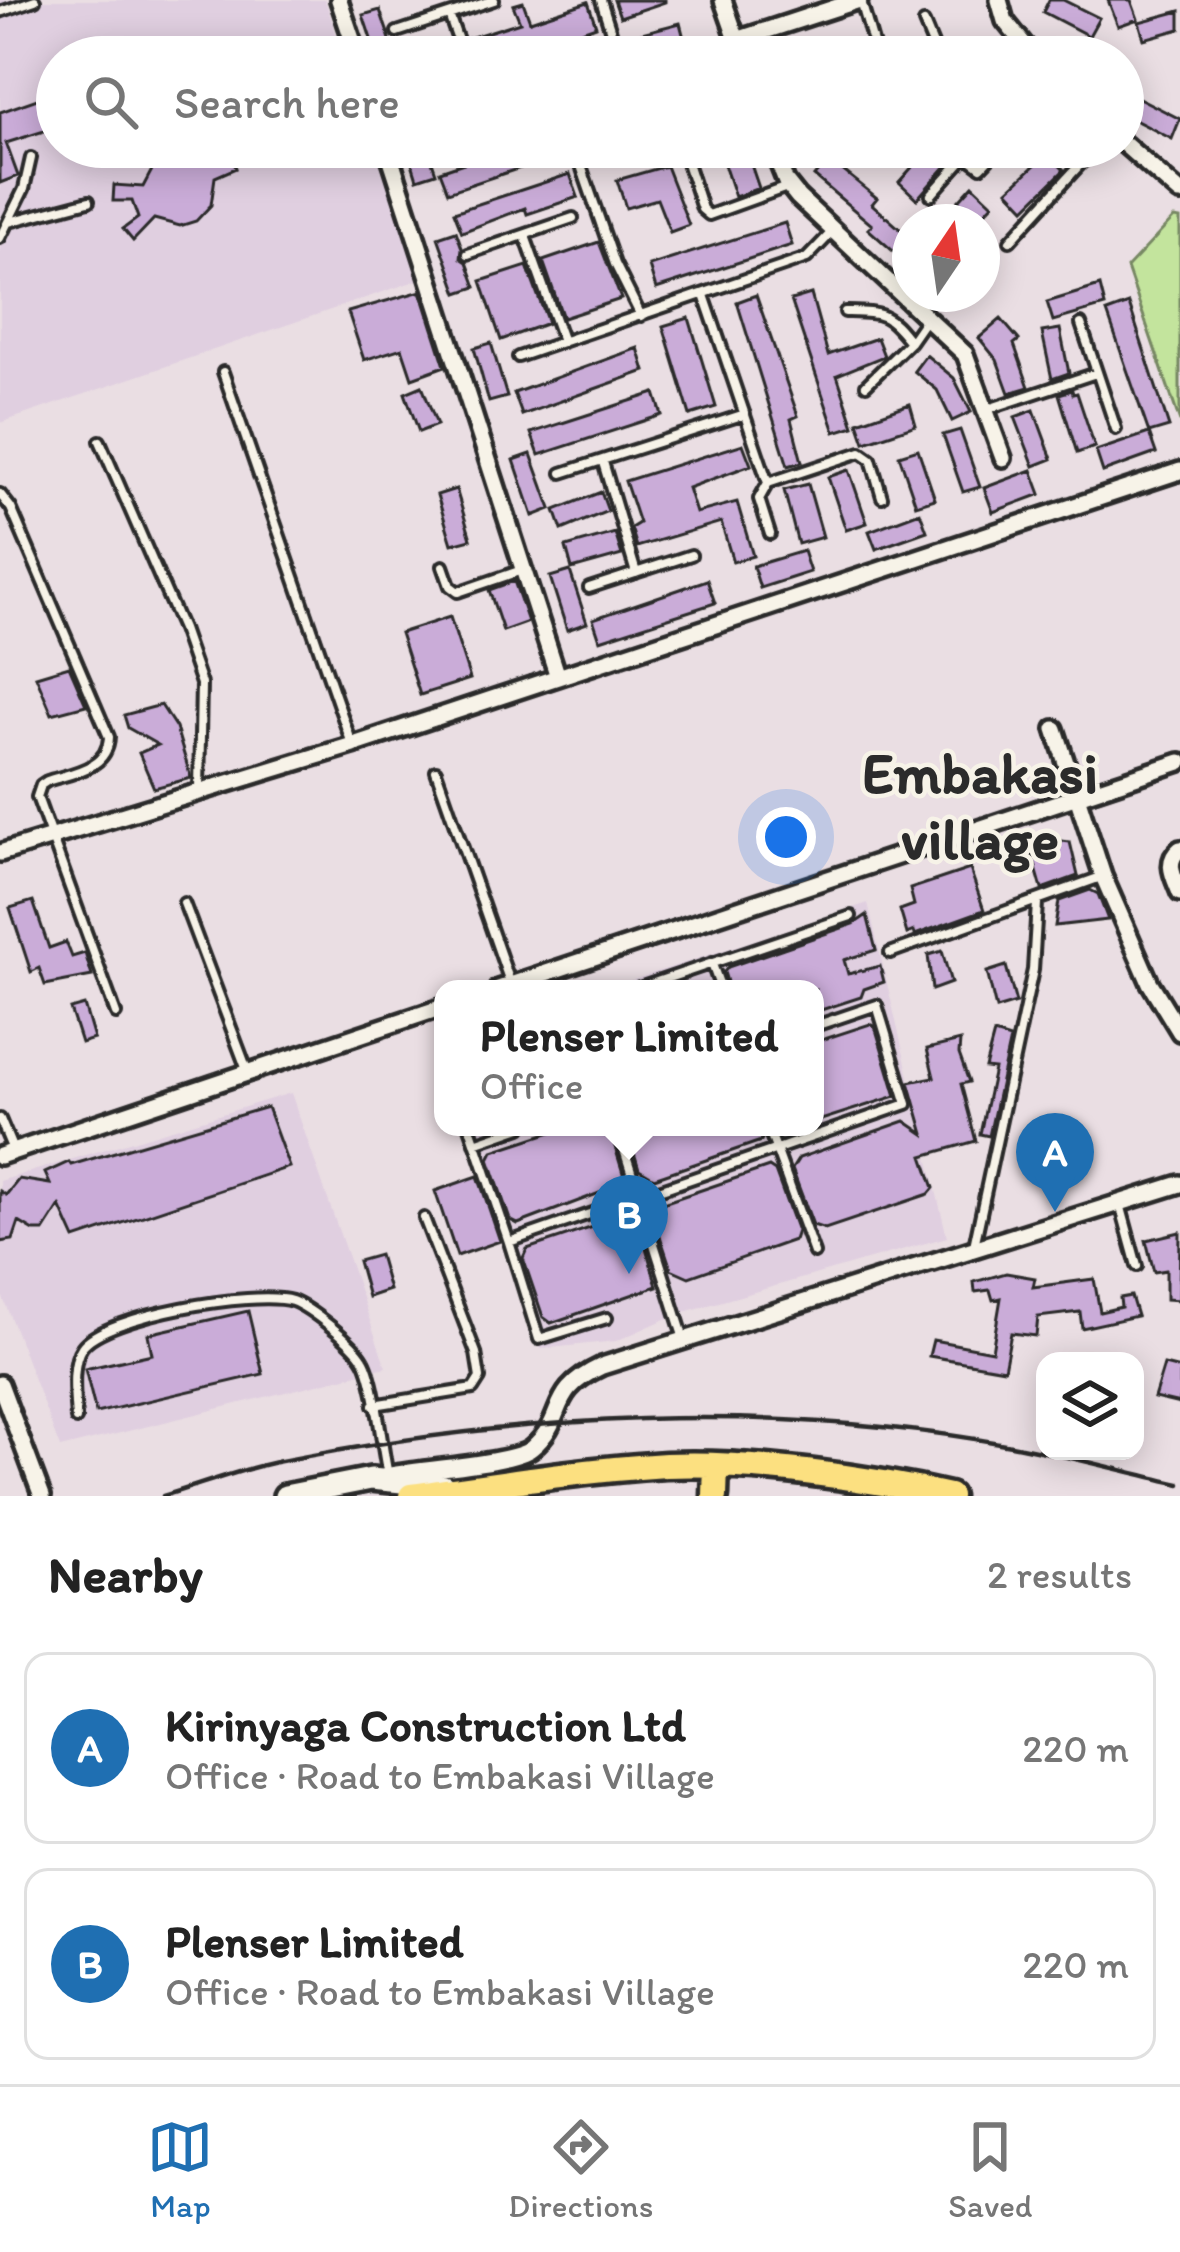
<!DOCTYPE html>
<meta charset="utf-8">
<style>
:root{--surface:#fff;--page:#f6f6f6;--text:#222;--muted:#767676;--line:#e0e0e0;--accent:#1f6fb2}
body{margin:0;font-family:Itim,sans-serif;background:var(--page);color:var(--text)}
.controls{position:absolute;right:36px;bottom:36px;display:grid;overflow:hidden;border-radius:24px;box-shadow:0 6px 30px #0003}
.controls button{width:108px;height:108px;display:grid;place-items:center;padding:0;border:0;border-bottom:3px solid var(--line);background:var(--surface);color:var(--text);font:60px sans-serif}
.compass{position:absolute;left:892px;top:204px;width:108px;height:108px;border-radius:50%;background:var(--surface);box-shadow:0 6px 30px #0003;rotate:13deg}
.you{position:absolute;left:786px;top:837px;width:42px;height:42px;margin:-30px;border:9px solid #fff;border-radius:50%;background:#1a73e8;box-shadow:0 0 0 18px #1a73e833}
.badge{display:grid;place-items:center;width:78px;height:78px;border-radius:50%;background:var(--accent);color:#fff;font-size:39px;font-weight:700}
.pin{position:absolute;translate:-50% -99px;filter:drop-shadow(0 3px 6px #0008)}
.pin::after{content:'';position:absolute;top:63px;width:42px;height:36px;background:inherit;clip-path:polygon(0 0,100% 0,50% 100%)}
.popup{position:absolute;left:434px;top:980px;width:390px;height:156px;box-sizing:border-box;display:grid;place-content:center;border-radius:24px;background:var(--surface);filter:drop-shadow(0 3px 9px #0005);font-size:39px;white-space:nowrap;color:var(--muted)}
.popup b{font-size:45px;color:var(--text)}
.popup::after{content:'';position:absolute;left:50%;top:100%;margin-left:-24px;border:24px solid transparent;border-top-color:var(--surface)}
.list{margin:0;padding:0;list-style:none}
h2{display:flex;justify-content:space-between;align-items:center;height:156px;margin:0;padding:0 48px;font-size:51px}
h2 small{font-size:39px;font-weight:400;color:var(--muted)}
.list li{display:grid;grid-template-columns:78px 1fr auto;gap:36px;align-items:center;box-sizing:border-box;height:192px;margin:0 24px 24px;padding:0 24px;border:3px solid var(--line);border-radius:24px}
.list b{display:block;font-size:45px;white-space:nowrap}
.list p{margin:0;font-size:39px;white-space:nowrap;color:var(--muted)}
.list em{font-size:39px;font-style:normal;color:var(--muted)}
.icon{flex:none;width:66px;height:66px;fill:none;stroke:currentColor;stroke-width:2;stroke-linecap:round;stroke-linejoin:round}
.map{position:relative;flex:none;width:1180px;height:1496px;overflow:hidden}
.search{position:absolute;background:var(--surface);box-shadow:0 6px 30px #0003;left:36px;right:36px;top:36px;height:132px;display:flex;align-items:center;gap:30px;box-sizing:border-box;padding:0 42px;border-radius:66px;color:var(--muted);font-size:45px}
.sheet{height:588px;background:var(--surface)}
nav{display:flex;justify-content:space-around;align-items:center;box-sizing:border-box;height:168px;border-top:3px solid var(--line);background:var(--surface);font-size:33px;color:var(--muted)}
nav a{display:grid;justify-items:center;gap:6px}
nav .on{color:var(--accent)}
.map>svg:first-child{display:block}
.built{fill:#e0cfe0}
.green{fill:#c3e49d;stroke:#778864;stroke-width:3}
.building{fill:#caacd8;stroke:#2b2b2b;stroke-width:3}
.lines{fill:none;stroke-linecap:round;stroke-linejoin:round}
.service-casing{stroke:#2b2b2b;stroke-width:16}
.minor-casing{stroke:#2b2b2b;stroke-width:24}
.secondary-casing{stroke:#2b2b2b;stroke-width:30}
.primary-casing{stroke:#2b2b2b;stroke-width:33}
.service{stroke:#f7f3e8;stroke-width:8}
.minor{stroke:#f7f3e8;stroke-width:15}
.secondary{stroke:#f7f3e8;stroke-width:21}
.primary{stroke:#fce080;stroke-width:24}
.rail{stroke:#2b2b2b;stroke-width:4.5}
.labels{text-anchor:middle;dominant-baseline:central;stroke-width:9;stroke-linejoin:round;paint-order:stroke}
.quarter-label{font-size:57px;font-weight:bold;fill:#2b2b2b;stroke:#f7f3e8}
</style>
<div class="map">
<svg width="1180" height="1496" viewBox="0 0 1180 1496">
<rect width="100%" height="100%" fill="#eadee3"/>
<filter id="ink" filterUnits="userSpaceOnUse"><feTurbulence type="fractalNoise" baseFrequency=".00833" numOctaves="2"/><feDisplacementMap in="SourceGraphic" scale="24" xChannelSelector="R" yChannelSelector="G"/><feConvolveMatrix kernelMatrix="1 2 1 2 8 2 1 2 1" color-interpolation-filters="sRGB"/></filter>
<g filter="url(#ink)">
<!-- built -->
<path class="built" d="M0 0H325L344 57H57V147H375L421 279 0 423Z
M868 903 947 1237 677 1314 616 1341 541 1349 467 1127H815V989H605Z
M291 1093 386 1367 60 1448 0 1290V1181Z"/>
<!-- green -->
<path class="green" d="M1174 218 1180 219V422L1127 268Z"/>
<!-- building -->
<path class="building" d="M614 0H665V2L620 17Z
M1049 0H1063L1099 18 1089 36 1043 12Z
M1108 0H1131L1138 19 1118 26Z
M523 2 530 21 588 2 596 26 553 41 540 42 538 38 472 57 466 39 520 22 513 5Z
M380 10 396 57H377L363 15Z
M1180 11V29L1144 39 1139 22Z
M680 23 686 46 645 57H627L622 38Z
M57 92V127L6 143 18 176 0 183V112Z
M1135 96 1180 119 1172 139 1125 115Z
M169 147H228L236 168 215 177 211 205 196 221 180 226 154 219 133 241 123 229 138 218 132 201H113L114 185 143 187 153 168 172 156Z
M407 147H427L436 173 417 179Z
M511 147 578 149 448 192 440 171Z
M718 147H745L759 188 735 197Z
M930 147H946L954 157 917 199 899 182Z
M1048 153 1064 170 1025 208 1008 190Z
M832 155 835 164 877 198 872 204 910 238V266L868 229 872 225 814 176Z
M666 166 689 225 670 232 657 199 626 208 617 180Z
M570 174 578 197 527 214 525 208 462 232 454 212Z
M973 185 993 204 976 222H939Z
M785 223 792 245 656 289 649 266Z
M456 231 462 248 461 258 467 262 476 287 458 293 438 237Z
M599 242 621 299 563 318 543 261Z
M527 266 548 323 501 340 481 281Z
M1100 286 1105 306 1053 321 1047 302Z
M421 291 445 366 412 378 402 348 364 360 348 312Z
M811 294 828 355 877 338 884 356 837 375 854 426 835 432 791 300Z
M756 295 798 416 791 419 802 462 788 466 737 302Z
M1129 304 1169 427 1149 433 1107 312Z
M689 318 716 407 690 415 663 326Z
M1001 319 1019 340 1014 344 1029 387 1009 393 997 360 979 338Z
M1060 329 1069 373 1052 379 1042 332Z
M491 343 507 397 489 402 474 348Z
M638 348 645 371 522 415 514 393Z
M926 355 954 378 971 412 952 421 937 390 914 371Z
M422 386 437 425 419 432 405 393Z
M1072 390 1073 394 1077 393 1095 447 1077 453 1059 394Z
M655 393 662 415 539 455 531 433Z
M910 404 916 425 865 442 858 422Z
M1034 410 1052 459 1034 466 1015 417Z
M960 430 980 487 963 492 943 435Z
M1149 433 1156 453 1103 472 1096 451Z
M743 444 751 465 688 488 696 513 737 502 753 556 733 562 721 522 637 547 631 528 639 523 625 481Z
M918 449 935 499 916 505 899 455Z
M531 454 551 509 533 516 514 460Z
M849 470 867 523 846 530 828 477Z
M1032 470 1041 494 993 512 984 488Z
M808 484 823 537 798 544 784 490Z
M456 489 471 539 452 544 437 495Z
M601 492 608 511 562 530 555 510Z
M920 512 927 531 876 549 869 531Z
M615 533 622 555 572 569 566 547Z
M803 551 810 572 760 588 753 566Z
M570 571 587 623 567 630 550 577Z
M707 580 715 603 600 640 593 619Z
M514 581 528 622 503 631 489 590Z
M450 617 470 679 420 695 400 633Z
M69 666 86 705 52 714 36 676Z
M161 705 176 728 191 778 154 788 139 753 158 745 128 728 124 715Z
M1050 833 1055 840 1070 842 1078 876 1042 889 1028 840Z
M970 869 984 910 915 935 914 931 907 934 900 910 914 905 910 889Z
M1090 890 1098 894 1108 920 1055 926 1059 901Z
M33 901 49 948 66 942 72 957 85 953 92 976 45 985 39 968 31 972 10 908Z
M867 915 876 950 844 960 848 974 880 966 884 982 864 989 861 997 815 1012V989H729L724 972 728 967 854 924Z
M942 951 951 983 932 990 928 955Z
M1006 966 1016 1003 996 1009 987 972Z
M84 1005 94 1039 81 1043 70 1009Z
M870 1024 875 1026 896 1096 815 1122V1042Z
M994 1034 1010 1039 989 1136 980 1134 994 1069 985 1068Z
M960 1041 959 1054 969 1082 961 1084 976 1141 923 1156 934 1188 929 1194 825 1229 813 1225 792 1169 799 1158 905 1121 924 1134 909 1082 934 1077 927 1049Z
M267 1107 289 1167 75 1239 60 1206 44 1231H34L19 1222 13 1240 0 1242V1191L6 1195 19 1179 50 1184 45 1173 69 1162 71 1165Z
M566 1127H609L626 1183 518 1224 510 1220 489 1159 493 1151Z
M626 1127H760L763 1136 761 1141 654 1178 639 1169Z
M769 1167 775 1171 797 1231 794 1240 689 1277 671 1269 655 1221 663 1203Z
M478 1176 500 1241 457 1256 435 1191Z
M632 1214 637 1216 657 1286 551 1323 543 1317 523 1258 527 1249Z
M1180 1232 1179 1300 1166 1299V1270L1154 1272 1146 1240Z
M379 1255 389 1290 368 1297 358 1261Z
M1006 1273 1035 1278 1033 1287 1094 1279 1100 1312 1121 1307 1120 1298 1131 1296 1137 1316 1082 1328 1080 1312 1038 1317 1036 1336 1011 1333 1004 1369 929 1356 933 1340 992 1351 1001 1298 993 1300 990 1290 975 1292 974 1282Z
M248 1311 263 1374 96 1413 85 1369 152 1354 148 1334Z
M1164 1365 1180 1369V1404L1154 1398Z"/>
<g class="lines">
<defs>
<path id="service" d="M601 0 619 57
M861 1 877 57
M0 12 35 0
M449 15 464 57
M924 23 938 57
M397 32 494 0
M682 147 702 209 709 215 787 187
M954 147 981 167 1000 147
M885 158 895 147
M579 160 615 264 641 316
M931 195 965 157
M9 222 89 201
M525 236 563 342
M0 238 24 189 31 158
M1010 241 1096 147
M468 254 573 218
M704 295 768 483 759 499 770 534
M845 312C883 313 887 312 910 342
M1081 324 1116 429
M518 357 807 258 833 231
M223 372 352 744
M866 385 910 342 926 319
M988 409 1096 373
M100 441 182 629 201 684 199 790
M603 462 636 573
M562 473 745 414
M768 483 861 452 871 459 882 497
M0 494 11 508 109 737C108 769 72 773 47 781L41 785 37 797 116 1014
M443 566 450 586 458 592 522 570
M589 588 691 555
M436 771 511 985
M184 903 247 1070
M890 953 1101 877
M712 964 721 989
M636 989 851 916
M0 1119 13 1150
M470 1127 509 1242
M617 1127 684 1339
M768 1127 814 1253
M475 1143 521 1127
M1120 1204 1137 1266
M974 1246 1033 970 1037 903
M607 1318 539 1339 509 1242 907 1104 877 1005 815 1026
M374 1405 473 1389 480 1378 476 1353 424 1218
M76 1419C75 1399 70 1364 82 1347 105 1315 255 1290 292 1301 309 1307 354 1343 363 1359 375 1377 382 1449 388 1475"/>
<path id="minor" d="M339 0 358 57
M723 0 743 57
M999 0 1005 21 1034 57
M737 40 859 0
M1123 143 1180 193
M387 147 558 677
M772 147 786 182 798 197 965 354 1003 458
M1055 729 1103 876 1150 983 1180 1032
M1180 849C1164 862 1174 877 1180 893
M0 853 353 745 1180 471
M498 989 1180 762
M0 1156 443 1007
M0 1384 42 1496
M386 1476C416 1469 514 1464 532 1448 569 1416 544 1393 602 1366L1180 1184"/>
<path id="secondary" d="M285 1496 371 1479 444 1486"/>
<path id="primary" d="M411 1496C496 1484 581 1470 666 1465 746 1461 870 1478 949 1496
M715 1496 716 1465"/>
</defs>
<!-- service casing -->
<use href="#service" class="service-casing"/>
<!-- minor casing -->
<use href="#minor" class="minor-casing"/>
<!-- secondary casing -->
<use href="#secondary" class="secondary-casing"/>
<!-- primary casing -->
<use href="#primary" class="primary-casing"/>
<!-- service -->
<use href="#service" class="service"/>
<!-- minor -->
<use href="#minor" class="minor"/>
<!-- secondary -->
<use href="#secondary" class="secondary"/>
<!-- primary -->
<use href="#primary" class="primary"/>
<!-- rail -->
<path class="rail" d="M163 1496C200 1485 238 1470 276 1462 515 1414 771 1401 1011 1445 1068 1456 1124 1471 1180 1484"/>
</g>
</g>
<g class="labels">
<!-- quarter labels -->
<g class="quarter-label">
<text x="980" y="773">Embakasi<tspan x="980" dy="66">village</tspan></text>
</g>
</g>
</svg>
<div class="controls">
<button><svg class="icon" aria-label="layers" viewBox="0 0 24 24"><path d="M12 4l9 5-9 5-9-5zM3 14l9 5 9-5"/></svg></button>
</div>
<svg class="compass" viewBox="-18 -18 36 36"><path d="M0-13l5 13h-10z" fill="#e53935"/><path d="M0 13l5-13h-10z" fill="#767676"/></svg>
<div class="you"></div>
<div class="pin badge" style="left:1055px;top:1212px">A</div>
<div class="pin badge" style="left:629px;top:1274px">B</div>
<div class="popup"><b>Plenser Limited</b>Office</div>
<div class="search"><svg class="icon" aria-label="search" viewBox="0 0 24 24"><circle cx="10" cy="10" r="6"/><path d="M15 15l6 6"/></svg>Search here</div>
</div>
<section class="sheet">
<h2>Nearby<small>2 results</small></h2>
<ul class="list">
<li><span class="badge">A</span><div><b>Kirinyaga Construction Ltd</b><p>Office · Road to Embakasi Village</p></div><em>220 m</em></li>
<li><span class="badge">B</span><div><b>Plenser Limited</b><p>Office · Road to Embakasi Village</p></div><em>220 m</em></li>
</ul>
</section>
<nav>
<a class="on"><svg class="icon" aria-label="map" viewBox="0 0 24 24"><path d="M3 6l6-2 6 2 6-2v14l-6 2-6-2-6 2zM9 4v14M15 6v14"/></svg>Map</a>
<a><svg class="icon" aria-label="directions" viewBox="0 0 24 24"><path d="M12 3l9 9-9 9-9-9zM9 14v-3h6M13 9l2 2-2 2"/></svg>Directions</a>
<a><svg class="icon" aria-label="saved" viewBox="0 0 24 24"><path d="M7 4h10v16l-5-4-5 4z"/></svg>Saved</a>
</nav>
